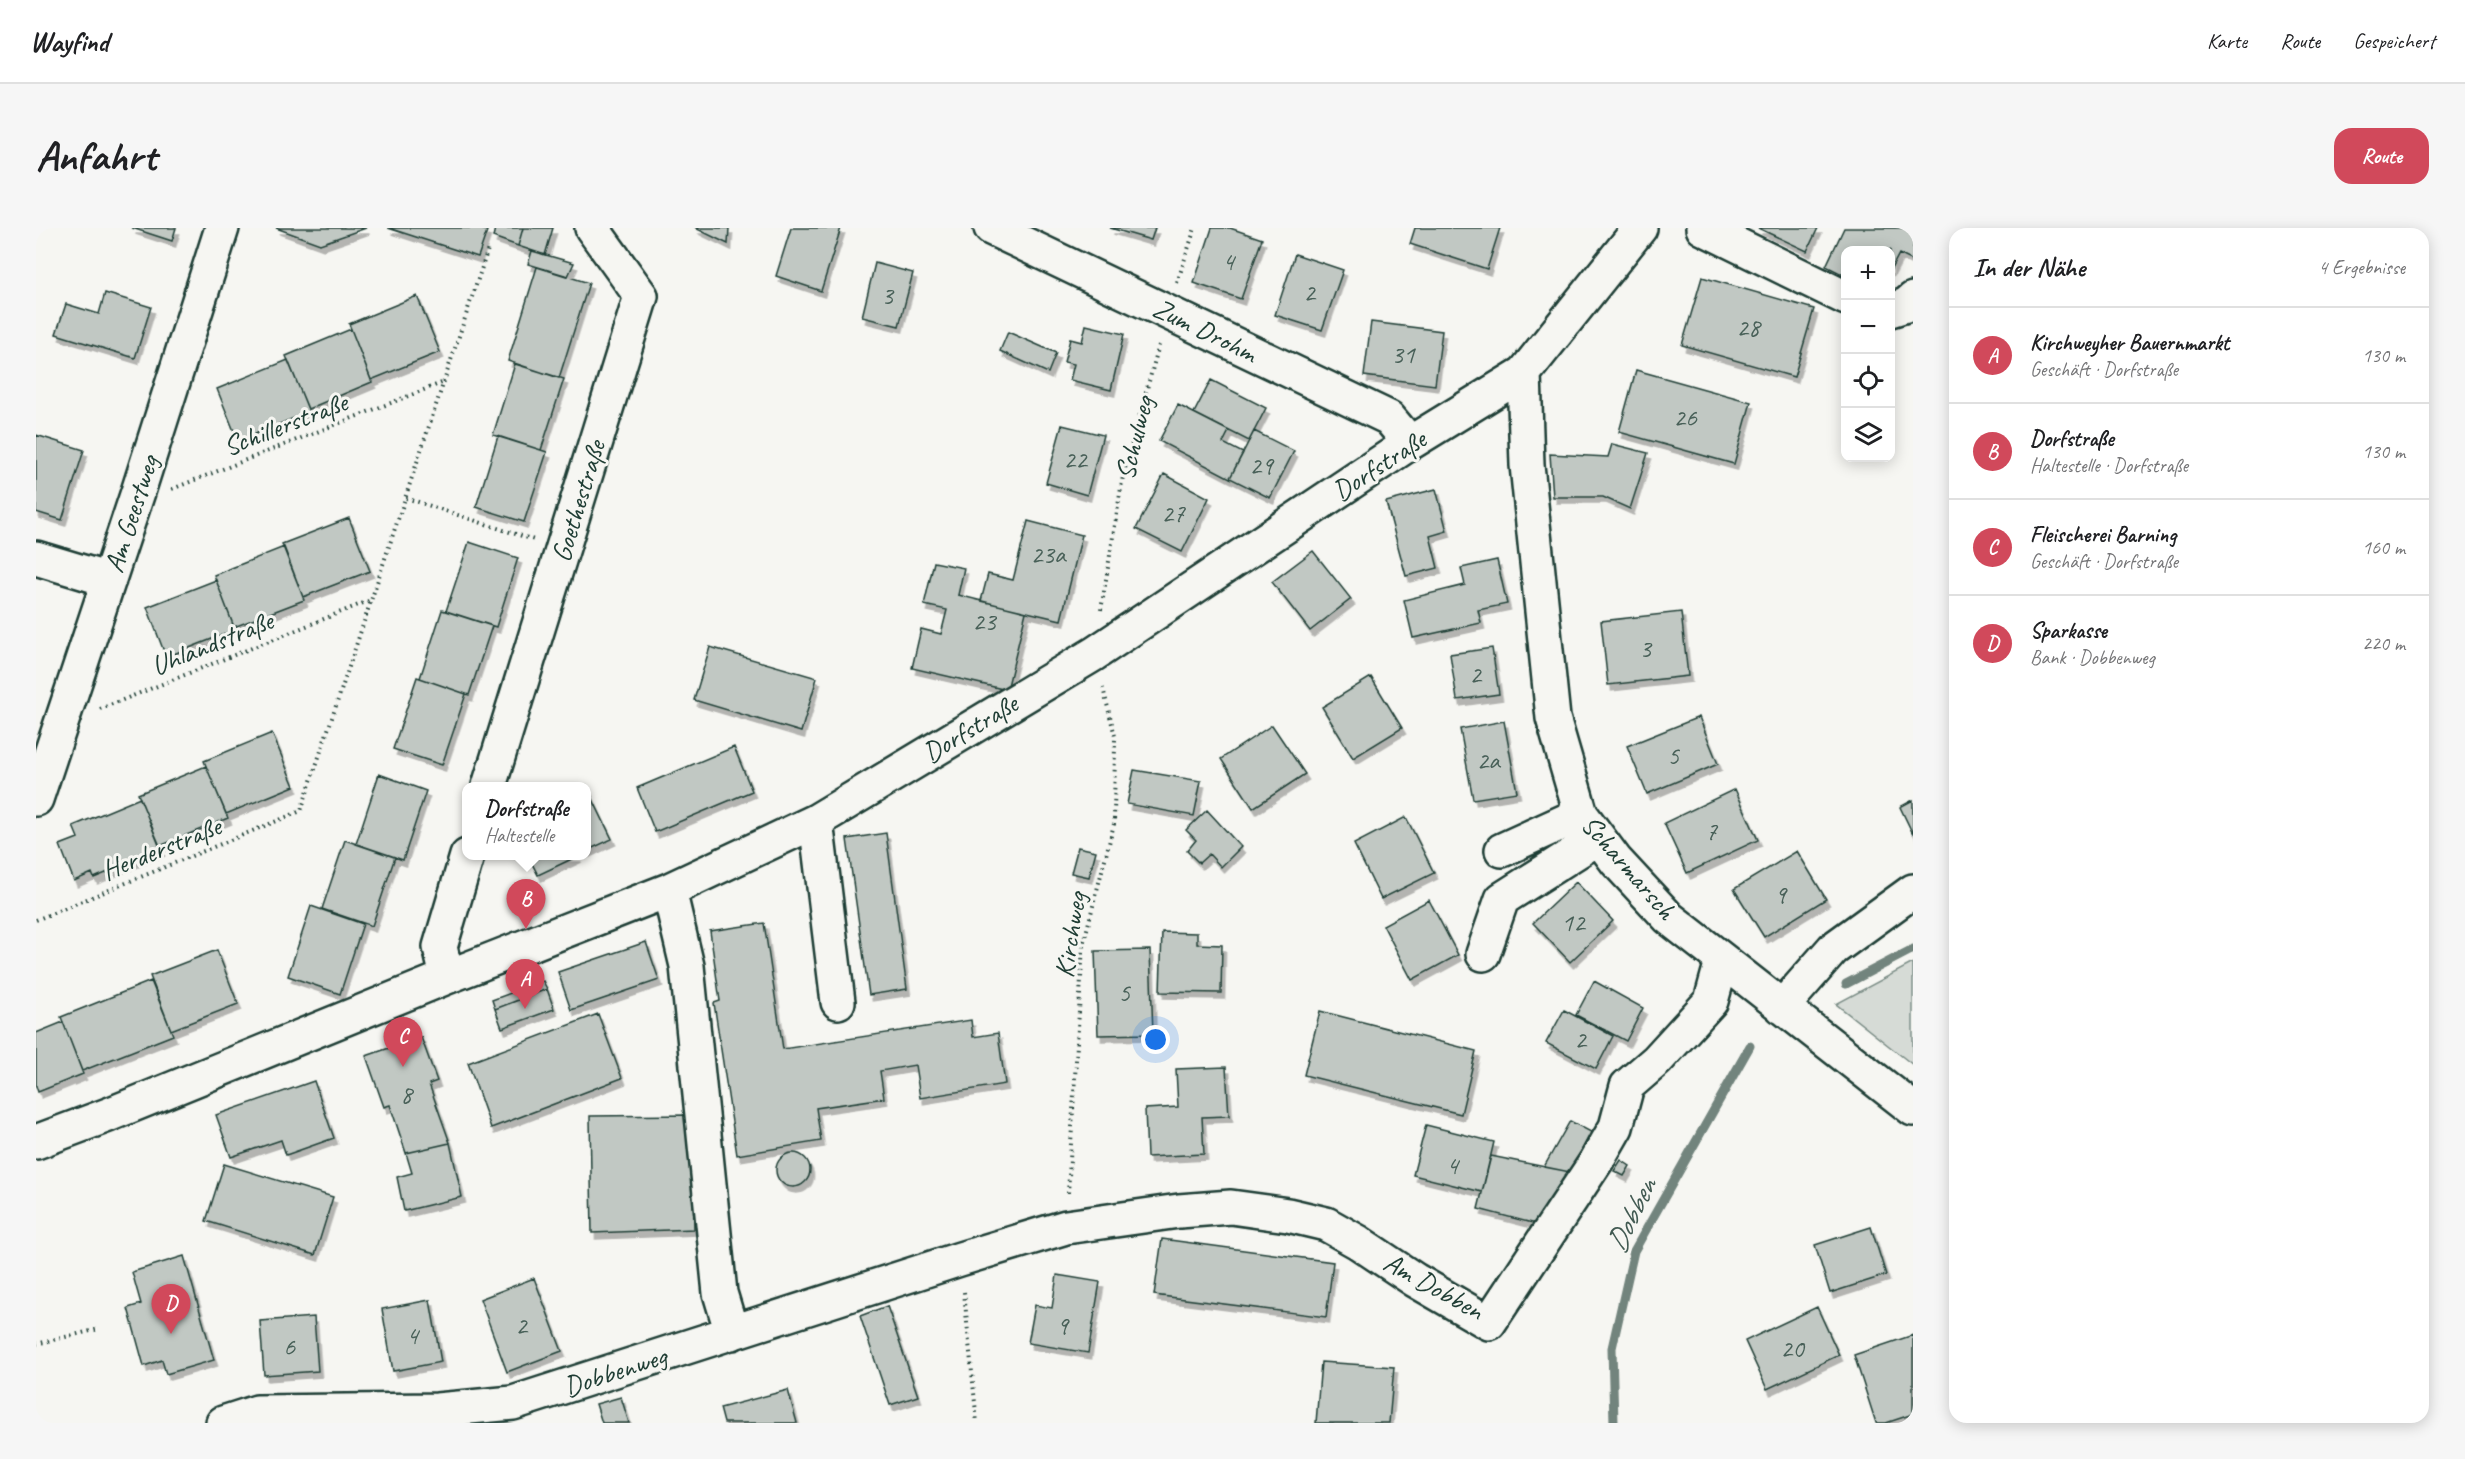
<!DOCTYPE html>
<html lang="de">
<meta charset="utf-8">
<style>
:root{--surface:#fff;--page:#f6f6f6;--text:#202124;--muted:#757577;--line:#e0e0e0;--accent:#d1495b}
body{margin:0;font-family:Caveat,sans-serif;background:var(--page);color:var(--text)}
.controls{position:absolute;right:18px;top:18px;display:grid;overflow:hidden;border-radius:12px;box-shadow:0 3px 15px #0003}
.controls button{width:54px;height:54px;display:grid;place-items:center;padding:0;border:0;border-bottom:2px solid var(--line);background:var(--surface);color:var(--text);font:30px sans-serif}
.you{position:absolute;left:1120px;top:812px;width:21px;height:21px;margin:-15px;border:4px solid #fff;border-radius:50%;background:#1a73e8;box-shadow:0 0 0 9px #1a73e833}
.badge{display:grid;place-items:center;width:39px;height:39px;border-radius:50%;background:var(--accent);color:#fff;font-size:20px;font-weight:700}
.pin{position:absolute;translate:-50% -50px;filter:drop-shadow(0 2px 3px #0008)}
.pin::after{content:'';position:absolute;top:32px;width:21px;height:18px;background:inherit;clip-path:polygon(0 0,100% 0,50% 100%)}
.popup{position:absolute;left:426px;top:554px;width:129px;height:78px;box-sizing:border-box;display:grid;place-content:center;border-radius:12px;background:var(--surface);filter:drop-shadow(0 2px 4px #0005);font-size:20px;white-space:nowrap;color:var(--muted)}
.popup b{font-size:22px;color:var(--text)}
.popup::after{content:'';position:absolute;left:50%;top:100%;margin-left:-12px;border:12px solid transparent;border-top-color:var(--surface)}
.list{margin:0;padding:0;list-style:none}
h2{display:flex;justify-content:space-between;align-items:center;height:78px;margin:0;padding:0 24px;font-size:26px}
h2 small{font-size:20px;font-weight:400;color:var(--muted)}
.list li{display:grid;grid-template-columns:39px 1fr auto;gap:18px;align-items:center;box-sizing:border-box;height:96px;padding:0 24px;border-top:2px solid var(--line)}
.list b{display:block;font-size:22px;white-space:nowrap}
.list p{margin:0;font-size:20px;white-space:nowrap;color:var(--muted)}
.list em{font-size:20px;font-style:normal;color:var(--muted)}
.icon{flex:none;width:33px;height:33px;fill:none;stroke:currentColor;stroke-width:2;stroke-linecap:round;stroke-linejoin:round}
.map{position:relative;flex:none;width:1877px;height:1195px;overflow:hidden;border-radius:18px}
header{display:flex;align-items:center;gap:36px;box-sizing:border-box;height:84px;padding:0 30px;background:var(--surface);border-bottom:2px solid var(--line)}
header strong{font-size:28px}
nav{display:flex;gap:33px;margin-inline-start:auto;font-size:21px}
.intro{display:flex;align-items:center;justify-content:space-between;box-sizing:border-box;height:144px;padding:0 36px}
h1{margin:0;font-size:42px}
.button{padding:15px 27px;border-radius:18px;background:var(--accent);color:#fff;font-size:21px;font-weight:700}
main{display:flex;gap:36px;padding:0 36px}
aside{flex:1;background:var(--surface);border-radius:18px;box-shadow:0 3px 15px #0003}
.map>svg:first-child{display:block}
.green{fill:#d6dbd6;stroke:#7a8c85;stroke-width:1.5}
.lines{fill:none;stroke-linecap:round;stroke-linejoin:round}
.stream{stroke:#72847d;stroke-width:9}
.building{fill:#c1c8c3;stroke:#1f3d34;stroke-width:1.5;filter:url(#shadow)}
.minor-casing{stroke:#1f3d34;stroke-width:38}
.path{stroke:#1f3d34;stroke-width:4;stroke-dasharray:1.5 4.5;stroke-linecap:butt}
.minor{stroke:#f6f6f2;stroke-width:33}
.labels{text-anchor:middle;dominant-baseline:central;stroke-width:6;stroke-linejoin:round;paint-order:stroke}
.number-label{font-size:26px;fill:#486058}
.street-label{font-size:28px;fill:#1f3d34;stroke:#f6f6f2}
.water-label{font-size:30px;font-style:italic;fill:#425a52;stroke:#f6f6f2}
</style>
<header>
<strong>Wayfind</strong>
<nav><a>Karte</a><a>Route</a><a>Gespeichert</a></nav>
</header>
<div class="intro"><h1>Anfahrt</h1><a class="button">Route</a></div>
<main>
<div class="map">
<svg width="1877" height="1195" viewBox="0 0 1877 1195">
<defs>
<filter id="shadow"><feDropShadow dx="3.5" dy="6" stdDeviation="0" flood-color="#0004"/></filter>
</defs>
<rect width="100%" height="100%" fill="#f6f6f2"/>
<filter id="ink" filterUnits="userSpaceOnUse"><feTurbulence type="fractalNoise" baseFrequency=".0167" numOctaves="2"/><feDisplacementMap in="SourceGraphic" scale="12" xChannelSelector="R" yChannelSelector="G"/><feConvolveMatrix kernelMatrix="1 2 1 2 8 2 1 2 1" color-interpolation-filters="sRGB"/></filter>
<g filter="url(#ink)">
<!-- green -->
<path class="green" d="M1877 735V837L1800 776Z"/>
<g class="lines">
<!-- stream -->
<path class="stream" d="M1810 756 1877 721
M1578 1195 1576 1120 1598 1023 1714 818"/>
</g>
<!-- building -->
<path class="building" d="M96 0H140L136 13Z
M240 0H330L284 16Z
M352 0H443L451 3 442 29Z
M459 0H487L482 18 457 9Z
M487 0H517L509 27 482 18Z
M660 0H693L692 16 661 1Z
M755 0H805L785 63 740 48Z
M1074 0H1119L1115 12Z
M1176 0H1194L1226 11 1205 71 1158 55Z
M1379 0H1464L1451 41 1374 16Z
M1722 0H1782L1771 23Z
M1808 0H1877V33L1863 26 1854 43V22H1810V48L1790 38Z
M496 23 538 35 532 48 492 36Z
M1259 26 1307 42 1286 102 1239 87Z
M839 35 877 45 863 98 826 89Z
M501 39 553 55 523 150 472 133Z
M1666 49 1778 81 1758 149 1646 117Z
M69 65 115 79 99 130 20 106 30 76 63 86Z
M381 68 404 124 335 152 313 96Z
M1335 94 1406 103 1399 157 1328 148Z
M1050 97 1088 106 1075 162 1034 152 1038 136 1028 134 1034 111 1046 114Z
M315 101 336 154 272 181 250 128Z
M972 104 1020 125 1012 145 964 123Z
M252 132 273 184 202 213 181 161Z
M479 136 528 151 505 222 457 207Z
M1600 142 1715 174 1698 236 1583 204Z
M1175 152 1230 180 1213 213 1158 185Z
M1142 177 1193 203 1187 215 1207 225 1194 250 1123 213Z
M1026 197 1067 207 1051 267 1010 255Z
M1218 203 1258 223 1234 270 1194 250Z
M0 207 48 222 26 292 0 284Z
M462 208 511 224 488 294 440 279Z
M1576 216 1612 225 1594 281 1567 269H1517L1514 226 1572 229Z
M1128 246 1173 270 1146 324 1100 301Z
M1400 261 1411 303 1394 308 1402 340 1370 348 1350 274Z
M313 290 334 343 267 369 246 316Z
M992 293 1046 307 1025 392 945 373 952 346 977 352Z
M433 314 482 330 460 399 410 383Z
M248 319 268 372 198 399 178 347Z
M1277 323 1315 371 1274 403 1236 354Z
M1461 332 1471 376 1442 382 1445 395 1377 410 1368 372 1429 357 1425 340Z
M898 334 928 340 922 367 990 384 971 462 876 440 885 401 905 406 911 382 888 377Z
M180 352 199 402 130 429 111 379Z
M406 382 456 398 433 467 384 450Z
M1645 384 1652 448 1572 457 1565 393Z
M674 419 781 450 765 504 658 472Z
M1456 420 1463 466 1421 472 1414 426Z
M381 449 430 466 406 537 357 521Z
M1335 449 1366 500 1317 530 1286 479Z
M1663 489 1682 536 1611 566 1591 518Z
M1468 493 1481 564 1437 571 1424 501Z
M1236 497 1269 546 1217 580 1185 531Z
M236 505 258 558 190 586 168 533Z
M698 519 716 563 619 604 601 560Z
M170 538 192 590 124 618 102 566Z
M1098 542 1165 553 1158 588 1091 576Z
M343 546 390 563 367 632 320 616Z
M550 557 576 611 550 623V558H547Z
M1699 561 1722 612 1651 645 1628 595Z
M104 570 125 622 58 650 56 645 38 653 24 617 42 610 37 598Z
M1877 572V606L1864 579Z
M1171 582 1205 619 1185 639 1173 626 1163 635 1151 623 1160 612 1150 602Z
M1370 589 1398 645 1345 671 1318 616Z
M850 605 871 761 833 767 811 611Z
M309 612 359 629 336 698 286 681Z
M1042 619 1060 623 1053 649 1035 645Z
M1761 623 1790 671 1728 709 1698 661Z
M492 628H542L502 647Z
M1540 654 1577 693 1534 734 1497 695Z
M1393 672 1422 727 1376 752 1347 697Z
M275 678 327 696 304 766 252 748Z
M728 695 747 821 935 792 937 809 962 805 969 856 884 870 879 837 844 843 848 870 780 880 785 913 701 927 678 775 684 773 674 703Z
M1126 704 1161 705V716L1186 717 1185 765 1124 764Z
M610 714 623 752 535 782 522 744Z
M181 722 202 776 135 802 114 748Z
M1114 722 1117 806 1062 807 1059 723Z
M115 753 137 807 46 843 25 789Z
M507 753 511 761 459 781 456 772Z
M1558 753 1607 780 1590 813 1540 787Z
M511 761 518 781 466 800 459 781Z
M1528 782 1577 808 1560 841 1510 815Z
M1284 783 1440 823 1425 886 1268 847Z
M562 786 586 850 455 900 432 835Z
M27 794 47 846 2 864 0 858V805Z
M385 809 401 853 393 856 414 915 370 925 354 877 348 879 330 828Z
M1190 839 1193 888 1166 889 1168 926 1111 929 1109 881 1142 879 1140 841Z
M278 853 298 910 250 927 245 912 195 929 180 887Z
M655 887 658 1001 556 1005 554 888Z
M1534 893 1555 904 1534 944 1508 939Z
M1390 897 1458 914 1446 964 1377 947Z
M414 915 426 969 368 983 361 949 376 945 370 925Z
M740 942a17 17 0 1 1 34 0a17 17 0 1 1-34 0Z
M1455 928 1534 944 1504 997 1442 981Z
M1585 932 1594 938 1588 948 1578 943Z
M188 936 297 969 279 1027 170 993Z
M1835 999 1850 1047 1794 1065 1779 1017Z
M1126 1011 1297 1034 1290 1089 1118 1067Z
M148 1028 178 1132 130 1146 126 1132 108 1138 92 1080 105 1076 96 1044Z
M1021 1047 1064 1054 1052 1125 992 1115 999 1077 1016 1080Z
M498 1050 526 1123 471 1144 444 1071Z
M394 1072 405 1134 357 1143 346 1081Z
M851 1078 882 1168 854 1177 824 1088Z
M1781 1079 1803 1127 1731 1161 1709 1113Z
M278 1089 282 1143 228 1147 224 1093Z
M1877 1107V1186L1850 1195H1840L1818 1127Z
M1285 1134 1358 1139 1353 1195H1280Z
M752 1162 761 1195H688L684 1180Z
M585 1169 593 1195H566L560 1176Z"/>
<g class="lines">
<defs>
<path id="minor" d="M955 0 1353 190 1374 215
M1667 0 1810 70
M1854 82 1870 77 1877 71
M1488 145 1491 237 1517 490 1545 586 1580 633 1633 690 1877 881
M0 330 73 352
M453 558 605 68 556 0
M0 571 102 264 186 0
M780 593 802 774
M1466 622 1545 586
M633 662 651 738 684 1065 696 1105
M1447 726 1466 671 1562 610
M411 749 404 719 431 628
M1746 779 1797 721 1877 663
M0 914 72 887 411 749 633 662 780 593 1058 426 1374 215 1488 145 1604 0
M187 1195 221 1184 401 1182 477 1175 924 1031 1030 999 1143 983 1195 979 1252 987 1290 996 1322 1014 1379 1052 1453 1095 1561 932 1580 899 1591 858 1621 832 1675 773 1686 733"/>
</defs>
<!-- minor casing -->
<use href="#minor" class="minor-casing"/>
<!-- path -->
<path class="path" d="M1141 55 1159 0
M136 261 408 154
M370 270 498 312
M1065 382 1087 248 1123 117
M64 481 335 372
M0 692 265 583 452 21
M479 758 484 771
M1032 965 1047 717 1078 596 1079 508 1067 460
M928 1064 941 1195
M0 1116 63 1101"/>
<!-- minor -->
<use href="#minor" class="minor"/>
</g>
</g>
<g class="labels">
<!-- number labels -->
<g class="number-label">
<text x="1192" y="33">4</text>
<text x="1273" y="64">2</text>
<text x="851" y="67">3</text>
<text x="1712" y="99">28</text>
<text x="1367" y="126">31</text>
<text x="1649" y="189">26</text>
<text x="1039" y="231">22</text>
<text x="1225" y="237">29</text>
<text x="1137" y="285">27</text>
<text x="1012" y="326">23a</text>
<text x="948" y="393">23</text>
<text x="1609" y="420">3</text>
<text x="1439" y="446">2</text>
<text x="1637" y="527">5</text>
<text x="1452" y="532">2a</text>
<text x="1675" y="603">7</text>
<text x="1744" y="666">9</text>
<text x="1537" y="694">12</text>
<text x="1088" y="764">5</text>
<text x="1544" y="811">2</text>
<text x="370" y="866">8</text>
<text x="1416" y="937">4</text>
<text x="485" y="1097">2</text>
<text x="1026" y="1097">9</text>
<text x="376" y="1107">4</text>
<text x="253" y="1118">6</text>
<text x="1756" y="1120">20</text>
</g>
<!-- street labels -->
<g class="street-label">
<text transform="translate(1169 102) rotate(26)">Zum Drohm</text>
<text transform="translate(249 196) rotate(-21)">Schillerstraße</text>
<text transform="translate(1098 210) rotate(-76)">Schulweg</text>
<text transform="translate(1343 237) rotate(-33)">Dorfstraße</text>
<text transform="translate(542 273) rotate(-73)">Goethestraße</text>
<text transform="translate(95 286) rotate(-72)">Am Geestweg</text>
<text transform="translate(176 415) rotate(-22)">Uhlandstraße</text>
<text transform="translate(934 500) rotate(-31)">Dorfstraße</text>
<text transform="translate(125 620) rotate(-22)">Herderstraße</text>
<text transform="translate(1593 639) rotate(49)">Scharmarsch</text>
<text transform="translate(1034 707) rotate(-81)">Kirchweg</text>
<text transform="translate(1398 1058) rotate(29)">Am Dobben</text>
<text transform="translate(579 1143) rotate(-18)">Dobbenweg</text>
</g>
<!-- water labels -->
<g class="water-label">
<text transform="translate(1595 987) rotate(-64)">Dobben</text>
</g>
</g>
</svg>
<div class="controls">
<button>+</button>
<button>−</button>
<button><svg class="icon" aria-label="locate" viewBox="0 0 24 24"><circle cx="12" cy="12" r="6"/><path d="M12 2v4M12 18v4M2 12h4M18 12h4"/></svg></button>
<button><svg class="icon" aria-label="layers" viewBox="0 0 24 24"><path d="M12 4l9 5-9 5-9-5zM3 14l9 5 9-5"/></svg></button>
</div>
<div class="you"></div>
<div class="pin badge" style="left:489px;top:781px">A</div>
<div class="pin badge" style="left:490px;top:701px">B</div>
<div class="popup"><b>Dorfstraße</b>Haltestelle</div>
<div class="pin badge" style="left:367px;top:839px">C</div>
<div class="pin badge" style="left:135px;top:1106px">D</div>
</div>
<aside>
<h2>In der Nähe<small>4 Ergebnisse</small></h2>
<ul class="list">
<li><span class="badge">A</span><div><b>Kirchweyher Bauernmarkt</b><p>Geschäft · Dorfstraße</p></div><em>130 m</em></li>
<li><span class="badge">B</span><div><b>Dorfstraße</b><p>Haltestelle · Dorfstraße</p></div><em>130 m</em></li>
<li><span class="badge">C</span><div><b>Fleischerei Barning</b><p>Geschäft · Dorfstraße</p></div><em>160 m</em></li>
<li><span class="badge">D</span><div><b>Sparkasse</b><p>Bank · Dobbenweg</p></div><em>220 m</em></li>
</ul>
</aside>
</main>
